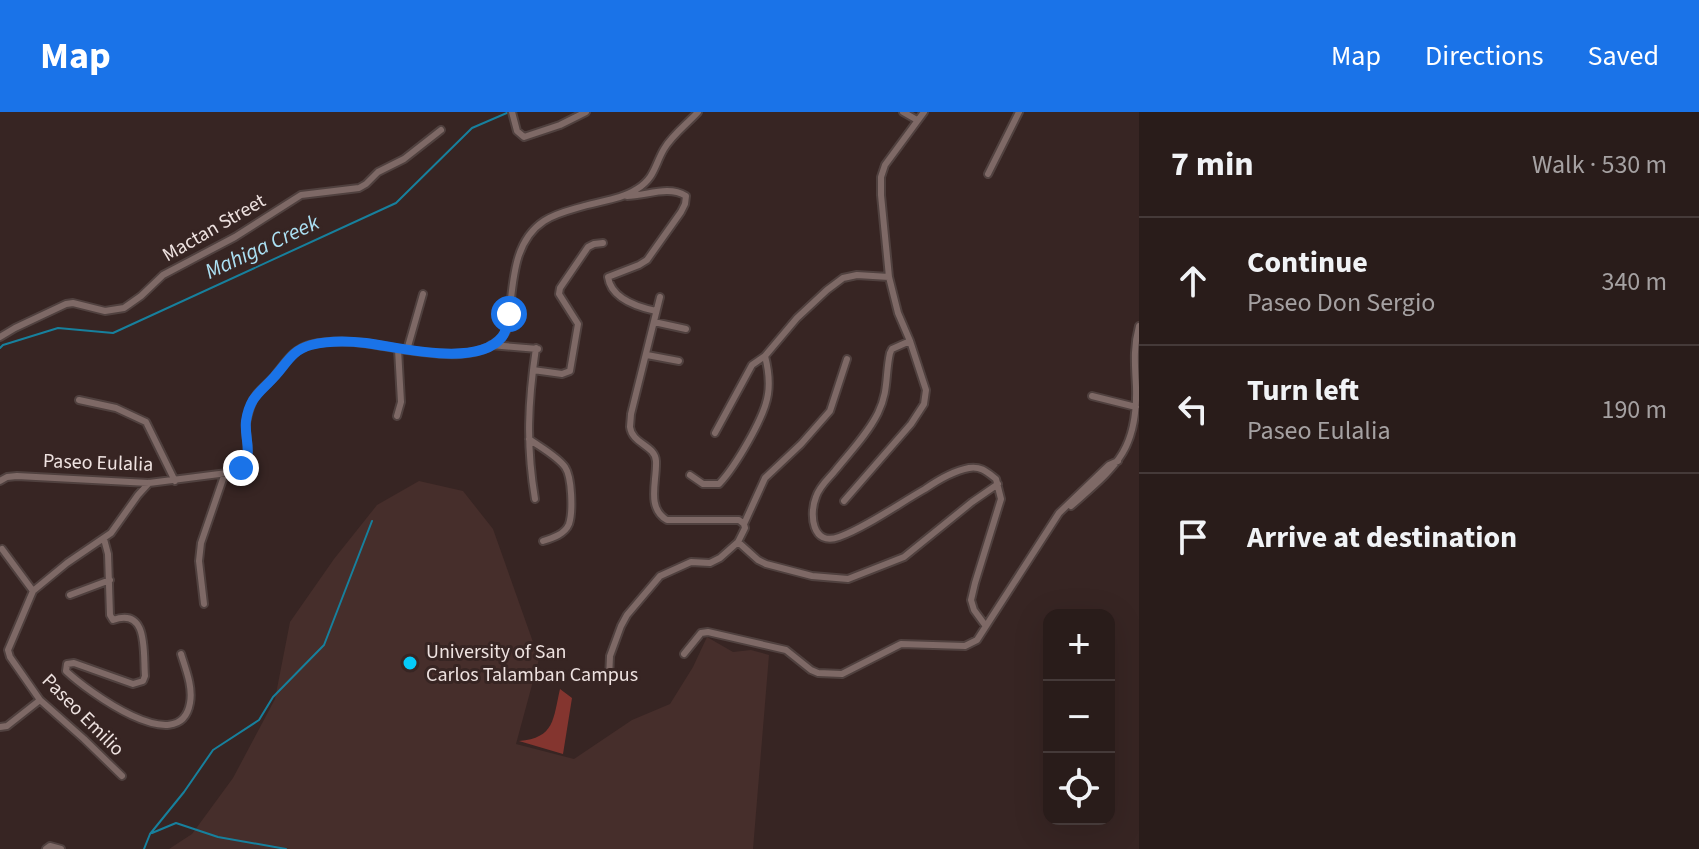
<!DOCTYPE html>
<meta charset="utf-8">
<style>
:root{--surface:#291c1a;--page:#312523;--text:#f1f3f6;--muted:#a5a1a2;--line:#453a39;--accent:#1a73e8}
body{margin:0;font-family:"Source Sans 3",sans-serif;background:var(--page);color:var(--text)}
.controls{position:absolute;right:24px;bottom:24px;display:grid;overflow:hidden;border-radius:16px;box-shadow:0 8px 32px #0002}
.controls button{width:72px;height:72px;display:grid;place-items:center;padding:0;border:0;border-bottom:2px solid var(--line);background:var(--surface);color:var(--text);font:40px sans-serif}
.stop{position:absolute;width:24px;height:24px;margin:-18px;border:6px solid #1a73e8;border-radius:50%;background:#fff}
.stop.end{background:#1a73e8;border-color:#fff;box-shadow:0 2px 8px #0008}
.list{margin:0;padding:0;list-style:none}
h2{display:flex;justify-content:space-between;align-items:center;height:104px;margin:0;padding:0 32px;font-size:34px}
h2 small{font-size:26px;font-weight:400;color:var(--muted)}
.list li{display:grid;grid-template-columns:52px 1fr auto;gap:24px;align-items:center;box-sizing:border-box;height:128px;padding:0 32px;border-top:2px solid var(--line)}
.list b{display:block;font-size:30px;white-space:nowrap}
.list p{margin:0;font-size:26px;white-space:nowrap;color:var(--muted)}
.list em{font-size:26px;font-style:normal;color:var(--muted)}
.icon{flex:none;width:44px;height:44px;fill:none;stroke:currentColor;stroke-width:2;stroke-linecap:round;stroke-linejoin:round}
.map{position:relative;flex:none;width:1139px;height:737px;overflow:hidden}
header{display:flex;align-items:center;gap:48px;box-sizing:border-box;height:112px;padding:0 40px;background:var(--accent);color:#fff}
header strong{font-size:38px}
nav{display:flex;gap:44px;margin-inline-start:auto;font-size:28px}
main{display:flex}
aside{flex:1;background:var(--surface)}
.map>svg:first-child{display:block}
.built{fill:#462e2b}
.green{fill:#84352f}
.lines{fill:none;stroke-linecap:round;stroke-linejoin:round}
.stream{stroke:#17809d;stroke-width:2}
.minor-casing{stroke:#50413f;stroke-width:10}
.minor{stroke:#7e6966;stroke-width:6}
.route{stroke:#1a73e8;stroke-width:10}
.poi-dot{fill:#05cbf9;stroke:#372523;stroke-width:3}
.labels{text-anchor:middle;dominant-baseline:central;stroke-width:6;stroke-linejoin:round;paint-order:stroke}
.street-label{font-size:20px;fill:#eee2e0;stroke:#372523}
.poi-label{font-size:20px;fill:#eee2e0;stroke:#372523;text-anchor:start}
.water-label{font-size:22px;font-style:italic;fill:#ace1f4;stroke:#372523}
</style>
<header>
<strong>Map</strong>
<nav><a>Map</a><a>Directions</a><a>Saved</a></nav>
</header>
<main>
<div class="map">
<svg width="1139" height="737" viewBox="0 0 1139 737">
<rect width="100%" height="100%" fill="#372523"/>
<!-- built -->
<path class="built" d="M419 369 463 379 493 417 539 547 516 632 574 647 632 608 670 592 693 555 707 525 733 540 751 538 769 543 753 737H169L192 722 233 666 275 587 290 510 334 447 377 393Z"/>
<!-- green -->
<path class="green" d="M560 577 572 586 563 642 519 629C555 626 553 607 560 577Z"/>
<g class="lines">
<!-- stream -->
<path class="stream" d="M0 236 3 233 58 216 113 221 396 91 472 16 509 0
M152 721 176 711 218 725 286 737
M144 737 150 722 184 680 213 638 259 608 273 585 324 533 372 409"/>
<defs>
<path id="minor" d="M512 0 517 19 524 25 560 13 586 0
M903 0 917 8
M988 62 1019 0
M627 84C646 84 668 73 686 84L685 92 681 100 647 148 639 153 608 165C611 186 637 195 656 199
M660 185 631 302C631 303 630 314 630 315 632 332 655 333 656 349 657 369 646 396 667 408H739L744 412
M654 210 686 217
M0 225 15 216 66 192 73 191 105 199 124 196 141 184 163 163 235 125 301 83 359 76 366 72 378 60 404 47 441 18
M910 229 892 237 890 241C885 264 889 278 878 301 867 323 849 341 834 360 827 368 819 375 816 385 809 402 812 435 839 425 865 416 900 391 925 377 938 368 953 359 969 356 981 354 987 360 996 367L1001 387 975 471 971 488 974 498 985 513
M491 233 538 237
M407 238 423 182
M647 243 679 249
M533 258 562 262 570 259 578 212 559 182 560 176 588 135 594 132 603 131
M1092 284 1136 295
M79 288 116 296 146 310 175 369
M397 304 401 290 398 237
M715 321 752 253 765 244 797 206 827 178 843 166 857 163 889 165
M529 327C540 335 557 344 565 355 572 365 573 400 569 412 565 422 553 426 543 429
M690 363 703 372H719C735 355 765 305 768 282 770 269 768 256 765 244
M0 369 7 365 17 364 149 371 235 360C257 349 244 330 246 311 247 306 249 298 251 293 256 278 269 273 277 261 287 249 293 238 309 233 325 229 347 229 363 231 400 235 486 261 507 217 514 181 509 132 544 109 556 101 571 98 584 94 601 89 622 87 637 77 655 66 655 52 664 37 672 23 687 12 698 0
M535 387C526 333 528 290 536 236
M844 389 911 312 924 292 926 278 910 229 898 201 889 165 881 83V65L885 53 924 0
M1071 394C1115 355 1138 339 1136 275 1135 253 1133 236 1139 214
M104 427 108 442 110 503 113 508C149 495 143 541 145 564L143 569 133 572 74 551 67 552 66 559C86 578 180 648 190 591 193 575 186 558 181 542
M738 430 758 448 766 452 812 464 848 467 904 445 972 390 998 372
M2 437 33 479
M70 483 110 468
M204 492 199 449 201 431 225 361
M684 542 701 521 708 520 786 538 811 558 818 561 842 562 901 532 965 534 977 528 1059 401 1109 353 1118 349
M609 567 610 544 621 514 627 503 660 464 691 450 710 451 720 446 738 430 745 416 744 412 765 366 801 332 830 299 847 247
M0 615 7 614 40 588
M122 664 84 627 40 588 10 545 8 538 33 479 67 451 111 421 138 383 149 371
M46 737 50 734 61 737"/>
</defs>
<!-- minor casing -->
<use href="#minor" class="minor-casing"/>
<!-- minor -->
<use href="#minor" class="minor"/>
</g>
<g class="lines">
<!-- route -->
<path class="route" d="M241 356C254 343 244 326 246 309 250 284 260 281 275 264 287 251 292 238 311 233 327 229 349 229 366 231 399 235 477 256 502 225 507 218 508 210 509 202"/>
</g>
<!-- markers -->
<circle class="poi-dot" cx="410" cy="551" r="8"/>
<g class="labels">
<!-- street labels -->
<g class="street-label">
<text transform="translate(214 116) rotate(-30)">Mactan Street</text>
<text transform="translate(98 351) rotate(2)">Paseo Eulalia</text>
<text transform="translate(83 603) rotate(45)">Paseo Emilio</text>
</g>
<!-- poi labels -->
<g class="poi-label">
<text x="426" y="540">University of San<tspan x="426" dy="23">Carlos Talamban Campus</tspan></text>
</g>
<!-- water labels -->
<g class="water-label">
<text transform="translate(262 135) rotate(-25)">Mahiga Creek</text>
</g>
</g>
</svg>
<div class="controls">
<button>+</button>
<button>−</button>
<button><svg class="icon" aria-label="locate" viewBox="0 0 24 24"><circle cx="12" cy="12" r="6"/><path d="M12 2v4M12 18v4M2 12h4M18 12h4"/></svg></button>
</div>
<div class="stop" style="left:509px;top:202px"></div>
<div class="stop end" style="left:241px;top:356px"></div>
</div>
<aside>
<h2>7 min<small>Walk · 530 m</small></h2>
<ul class="list">
<li><svg class="icon" aria-label="ahead" viewBox="0 0 24 24"><path d="M12 20V5M6 11l6-6 6 6"/></svg><div><b>Continue</b><p>Paseo Don Sergio</p></div><em>340 m</em></li>
<li><svg class="icon" aria-label="left" viewBox="0 0 24 24"><path d="M17 20v-9H6M10 6l-5 5 5 5"/></svg><div><b>Turn left</b><p>Paseo Eulalia</p></div><em>190 m</em></li>
<li><svg class="icon" aria-label="arrive" viewBox="0 0 24 24"><path d="M6 21V4h12l-3 4 3 4H6"/></svg><div><b>Arrive at destination</b></div></li>
</ul>
</aside>
</main>
